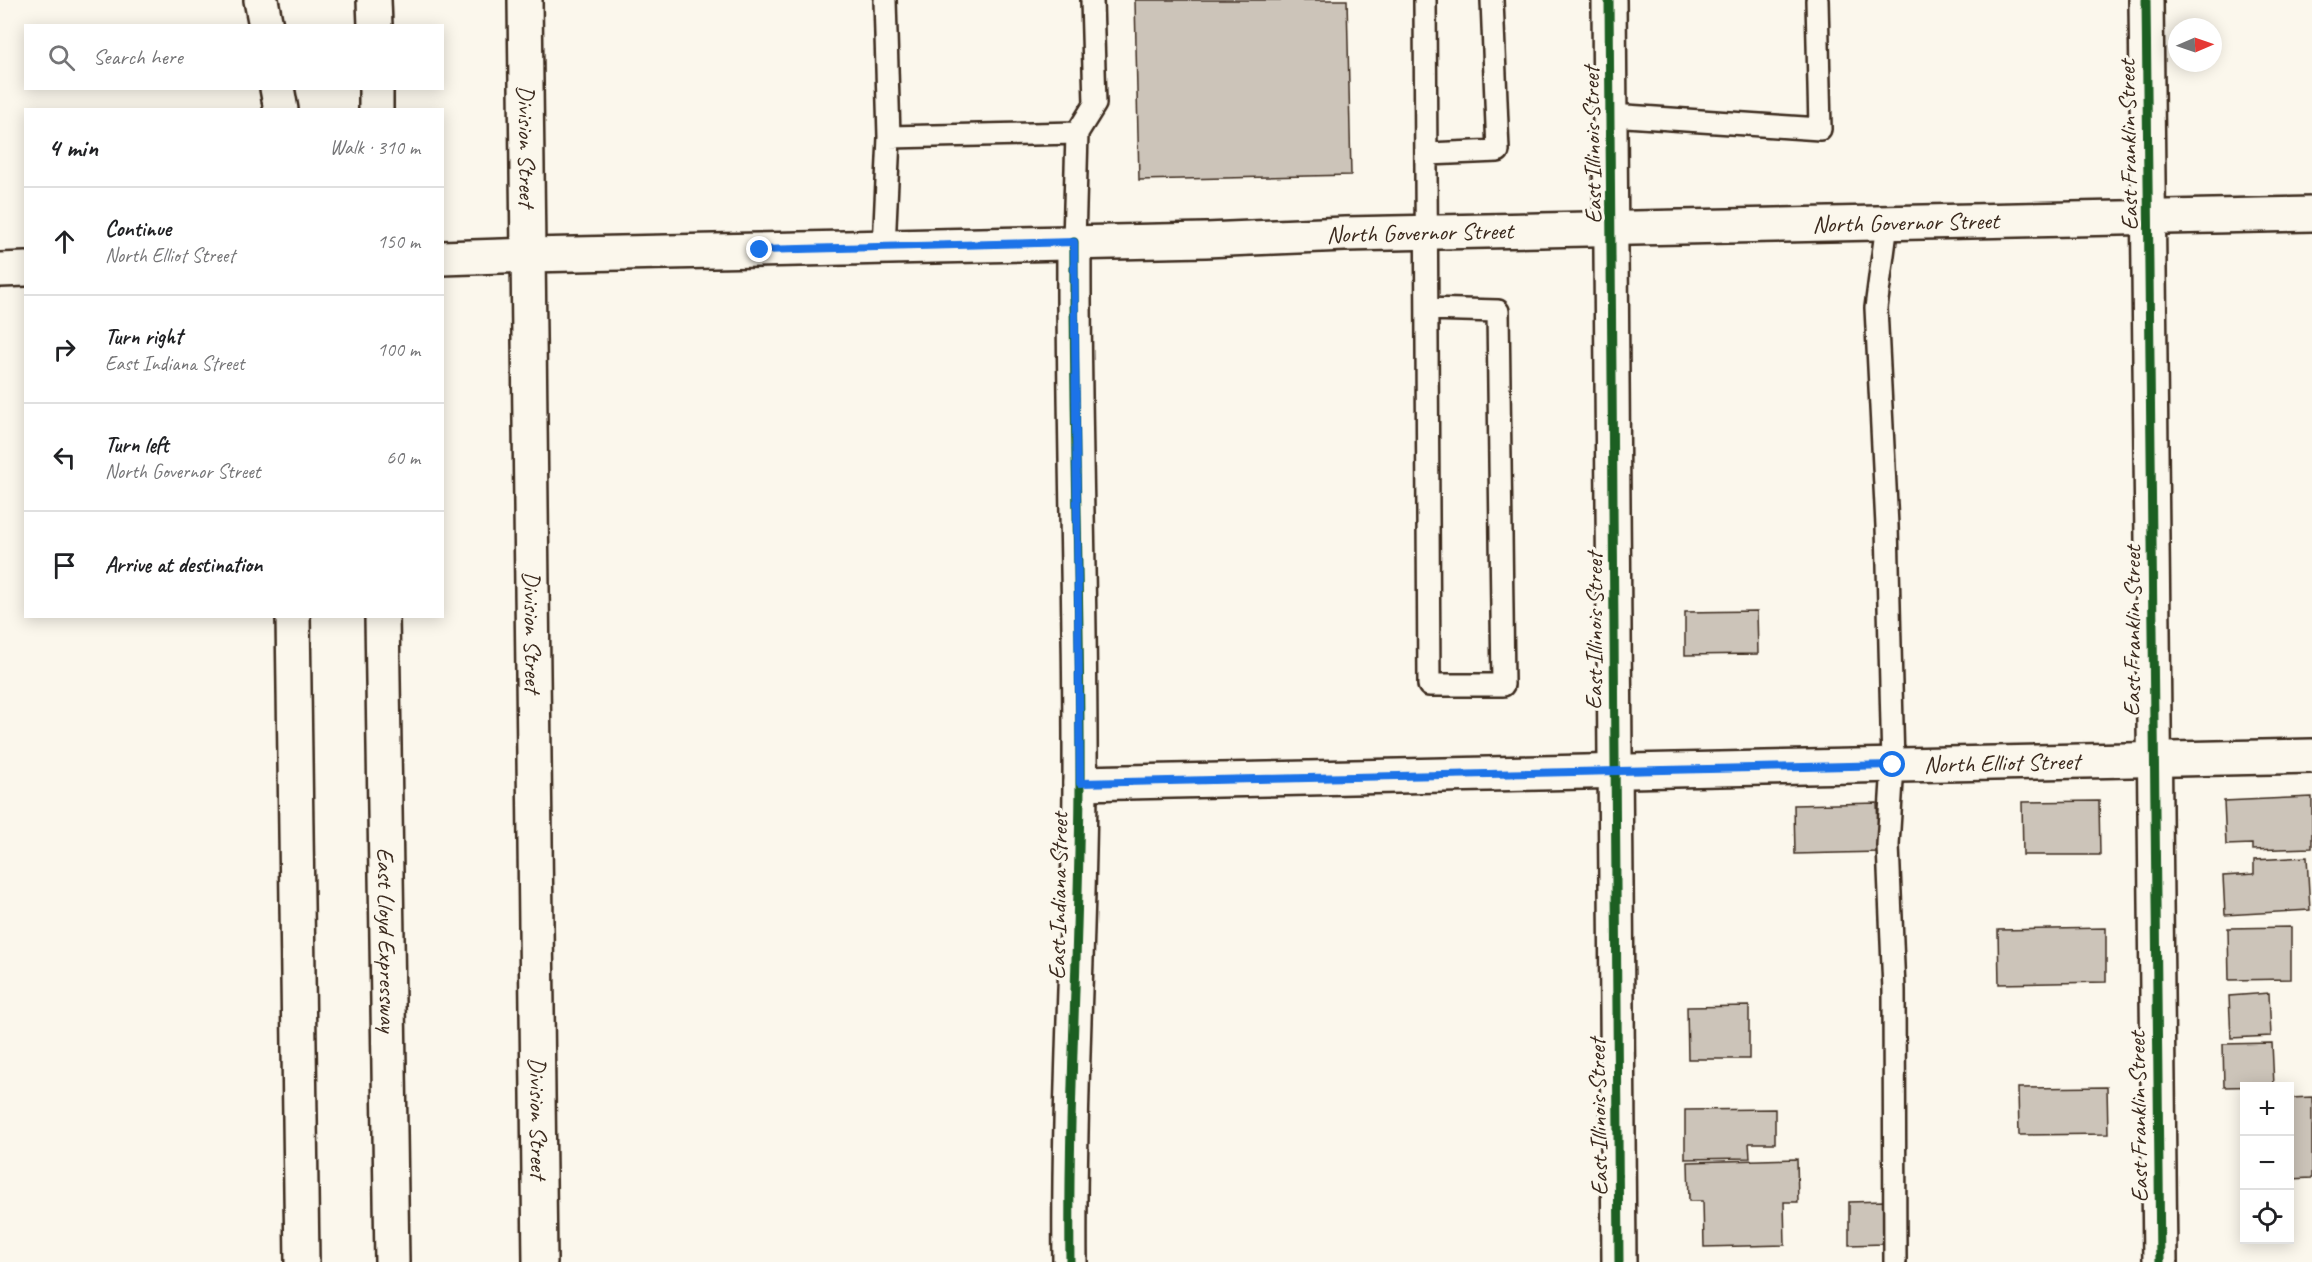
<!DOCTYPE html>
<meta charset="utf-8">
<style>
:root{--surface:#fff;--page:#f6f6f6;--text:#202124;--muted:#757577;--line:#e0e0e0}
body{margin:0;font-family:Caveat,sans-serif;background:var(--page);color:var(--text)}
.controls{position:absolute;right:18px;bottom:18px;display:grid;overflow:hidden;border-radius:0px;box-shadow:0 3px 15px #0003}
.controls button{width:54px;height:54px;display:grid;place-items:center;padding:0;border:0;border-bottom:2px solid var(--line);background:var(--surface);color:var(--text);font:30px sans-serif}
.compass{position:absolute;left:2168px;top:18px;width:54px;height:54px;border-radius:50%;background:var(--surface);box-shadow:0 3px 15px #0003;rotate:88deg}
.stop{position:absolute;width:18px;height:18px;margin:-14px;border:4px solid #1a73e8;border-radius:50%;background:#fff}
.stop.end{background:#1a73e8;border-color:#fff;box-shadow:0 2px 6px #0008}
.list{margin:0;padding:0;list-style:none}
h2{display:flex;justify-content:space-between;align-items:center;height:78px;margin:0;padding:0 24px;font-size:26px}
h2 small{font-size:20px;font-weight:400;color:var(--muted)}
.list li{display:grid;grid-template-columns:39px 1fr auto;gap:18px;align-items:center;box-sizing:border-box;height:108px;padding:0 24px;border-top:2px solid var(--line)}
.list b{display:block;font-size:22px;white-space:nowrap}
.list p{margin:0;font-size:20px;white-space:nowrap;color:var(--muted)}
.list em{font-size:20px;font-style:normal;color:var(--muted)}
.icon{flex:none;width:33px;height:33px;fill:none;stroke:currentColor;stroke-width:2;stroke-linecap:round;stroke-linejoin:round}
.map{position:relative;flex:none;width:2312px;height:1262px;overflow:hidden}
.search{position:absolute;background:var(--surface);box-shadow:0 3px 15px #0003;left:24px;top:24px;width:420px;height:66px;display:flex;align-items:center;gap:15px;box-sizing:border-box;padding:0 21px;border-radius:0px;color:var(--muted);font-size:22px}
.panel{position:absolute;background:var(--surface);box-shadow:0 3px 15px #0003;left:24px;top:108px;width:420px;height:510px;border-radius:0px}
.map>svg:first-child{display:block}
.building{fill:#ccc4b9;stroke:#3b2a1e;stroke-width:1.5}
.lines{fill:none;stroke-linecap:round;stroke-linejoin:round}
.service-casing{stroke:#3b2a1e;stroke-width:26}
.minor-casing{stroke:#3b2a1e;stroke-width:38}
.tertiary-casing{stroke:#3b2a1e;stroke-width:38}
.secondary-casing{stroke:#3b2a1e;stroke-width:38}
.motorway-casing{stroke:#3b2a1e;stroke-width:38}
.service{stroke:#fbf7ec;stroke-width:21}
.minor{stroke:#fbf7ec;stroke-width:33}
.tertiary{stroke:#fbf7ec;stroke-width:33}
.secondary{stroke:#fbf7ec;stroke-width:33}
.motorway{stroke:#fbf7ec;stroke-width:33}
.cycleway-casing{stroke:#fbf7ec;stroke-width:13}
.cycleway{stroke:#1b5e20;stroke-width:9}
.route{stroke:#1a73e8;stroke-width:8}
.labels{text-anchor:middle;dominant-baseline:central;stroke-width:6;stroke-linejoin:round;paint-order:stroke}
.street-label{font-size:24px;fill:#3b2a1e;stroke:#fbf7ec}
</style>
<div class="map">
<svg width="2312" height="1262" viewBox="0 0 2312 1262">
<rect width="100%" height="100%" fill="#fbf7ec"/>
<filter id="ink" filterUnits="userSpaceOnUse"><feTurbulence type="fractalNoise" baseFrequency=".0167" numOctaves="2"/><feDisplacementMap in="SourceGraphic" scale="12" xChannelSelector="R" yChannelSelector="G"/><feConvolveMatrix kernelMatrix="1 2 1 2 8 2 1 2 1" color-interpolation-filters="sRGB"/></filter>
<g filter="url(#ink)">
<!-- building -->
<path class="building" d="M1135 0H1347L1351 175 1139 180Z
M1757 611 1758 654 1685 655V612Z
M2312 797V848L2252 850V844L2226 845 2224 801Z
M2099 801 2100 855H2023L2022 802Z
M1877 803 1879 852 1795 854 1794 805Z
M2307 857 2310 910 2225 915 2223 876 2254 874V860Z
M2291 927V979L2229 980 2228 928Z
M2106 928V982L1999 984 1998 930Z
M2269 993 2271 1036 2231 1038 2229 996Z
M1749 1006V1059H1688L1687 1007Z
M2272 1043 2274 1086 2224 1087 2223 1044Z
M2107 1087 2108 1134 2019 1135 2018 1088Z
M2312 1097V1178L2290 1179V1098Z
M1775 1109V1143H1749L1750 1158 1685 1159V1110Z
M1797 1159 1798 1202H1784L1785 1245 1704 1247 1703 1201H1689L1688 1162Z
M1884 1201V1244L1849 1245V1202Z"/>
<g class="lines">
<defs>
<path id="service" d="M1425 0 1429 685H1503L1498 311 1427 309
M1611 115 1820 129 1817 0
M889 137 1077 133
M1428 154 1498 151 1492 0
M1887 224 1876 308 1887 526 1893 765 1888 845 1894 990 1895 1262
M1074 242 1077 133 1095 104 1092 0
M884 248 889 137 885 0"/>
<g id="minor">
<path d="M1609 0 1619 1262"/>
<path id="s1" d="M1080 783 2312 756"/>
<path d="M1070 1262C1068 1103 1079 944 1080 786 1081 604 1073 423 1074 242"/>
</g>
<path id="tertiary" d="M2146 0 2160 1262
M442 258 529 255
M0 270 26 269"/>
<g id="secondary">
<path id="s2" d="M525 0 540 1262"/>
<path id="s3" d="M529 255 1206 240 1345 234 2312 214"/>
</g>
<g id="motorway">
<path d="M261 0 266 26"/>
<path d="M374 0 375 26"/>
<path d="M277 88 281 110"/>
<path d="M376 88V110"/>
<path d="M293 616 302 1262"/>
<path id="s4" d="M382 616 392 1262"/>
</g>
</defs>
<!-- service casing -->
<use href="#service" class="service-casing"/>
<!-- minor casing -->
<use href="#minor" class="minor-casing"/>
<!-- tertiary casing -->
<use href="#tertiary" class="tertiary-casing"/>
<!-- secondary casing -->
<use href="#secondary" class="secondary-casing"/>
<!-- motorway casing -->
<use href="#motorway" class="motorway-casing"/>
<!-- service -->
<use href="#service" class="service"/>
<!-- minor -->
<use href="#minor" class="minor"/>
<!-- tertiary -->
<use href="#tertiary" class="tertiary"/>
<!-- secondary -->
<use href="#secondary" class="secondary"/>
<!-- motorway -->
<use href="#motorway" class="motorway"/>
<defs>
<path id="cycleway" d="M1609 0 1619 1262
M2146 0 2160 1262
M1070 1262C1068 1103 1079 944 1080 786 1081 604 1073 423 1074 242"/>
</defs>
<!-- cycleway casing -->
<use href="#cycleway" class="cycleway-casing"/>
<!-- cycleway -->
<use href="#cycleway" class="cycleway"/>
</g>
</g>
<g class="lines" filter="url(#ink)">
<!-- route -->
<path class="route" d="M760 250 1074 242 1080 783 1893 765"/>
</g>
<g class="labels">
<!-- street labels -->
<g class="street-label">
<text stroke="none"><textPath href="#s2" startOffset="146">Division Street</textPath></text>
<text transform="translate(1592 145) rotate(-91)">East Illinois Street</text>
<text transform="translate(2128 145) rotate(-91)">East Franklin Street</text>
<text stroke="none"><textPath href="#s3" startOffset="1377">North Governor Street</textPath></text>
<text stroke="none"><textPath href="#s3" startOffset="891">North Governor Street</textPath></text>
<text stroke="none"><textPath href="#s2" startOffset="632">Division Street</textPath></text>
<text transform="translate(1594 631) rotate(-90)">East Illinois Street</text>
<text transform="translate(2132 631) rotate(-90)">East Franklin Street</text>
<text stroke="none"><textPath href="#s1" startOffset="922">North Elliot Street</textPath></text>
<text transform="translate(1058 896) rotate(-89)">East Indiana Street</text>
<text stroke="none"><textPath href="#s4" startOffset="324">East Lloyd Expressway</textPath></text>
<text stroke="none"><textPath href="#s2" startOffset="1118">Division Street</textPath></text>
<text transform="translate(1598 1117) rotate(-91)">East Illinois Street</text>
<text transform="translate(2138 1117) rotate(-91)">East Franklin Street</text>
</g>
</g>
</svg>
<div class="controls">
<button>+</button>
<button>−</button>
<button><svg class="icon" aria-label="locate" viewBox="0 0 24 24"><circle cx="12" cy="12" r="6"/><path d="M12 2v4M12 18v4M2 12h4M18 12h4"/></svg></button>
</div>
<svg class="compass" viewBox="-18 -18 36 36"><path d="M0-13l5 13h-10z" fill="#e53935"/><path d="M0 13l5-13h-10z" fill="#757577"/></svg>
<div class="stop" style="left:1893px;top:765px"></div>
<div class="stop end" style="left:760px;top:250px"></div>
<div class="search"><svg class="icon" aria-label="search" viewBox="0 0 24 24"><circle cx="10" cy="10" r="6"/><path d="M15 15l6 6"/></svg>Search here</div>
<section class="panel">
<h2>4 min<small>Walk · 310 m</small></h2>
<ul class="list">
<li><svg class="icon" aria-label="ahead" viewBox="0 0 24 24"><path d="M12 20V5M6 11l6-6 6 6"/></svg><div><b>Continue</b><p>North Elliot Street</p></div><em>150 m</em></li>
<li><svg class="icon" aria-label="right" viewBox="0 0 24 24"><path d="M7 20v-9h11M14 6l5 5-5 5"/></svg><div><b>Turn right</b><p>East Indiana Street</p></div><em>100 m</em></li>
<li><svg class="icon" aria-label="left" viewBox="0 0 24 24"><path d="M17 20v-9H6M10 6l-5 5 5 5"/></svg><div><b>Turn left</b><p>North Governor Street</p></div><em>60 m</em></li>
<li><svg class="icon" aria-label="arrive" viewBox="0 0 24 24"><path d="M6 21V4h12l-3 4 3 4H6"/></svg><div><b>Arrive at destination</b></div></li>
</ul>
</section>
</div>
